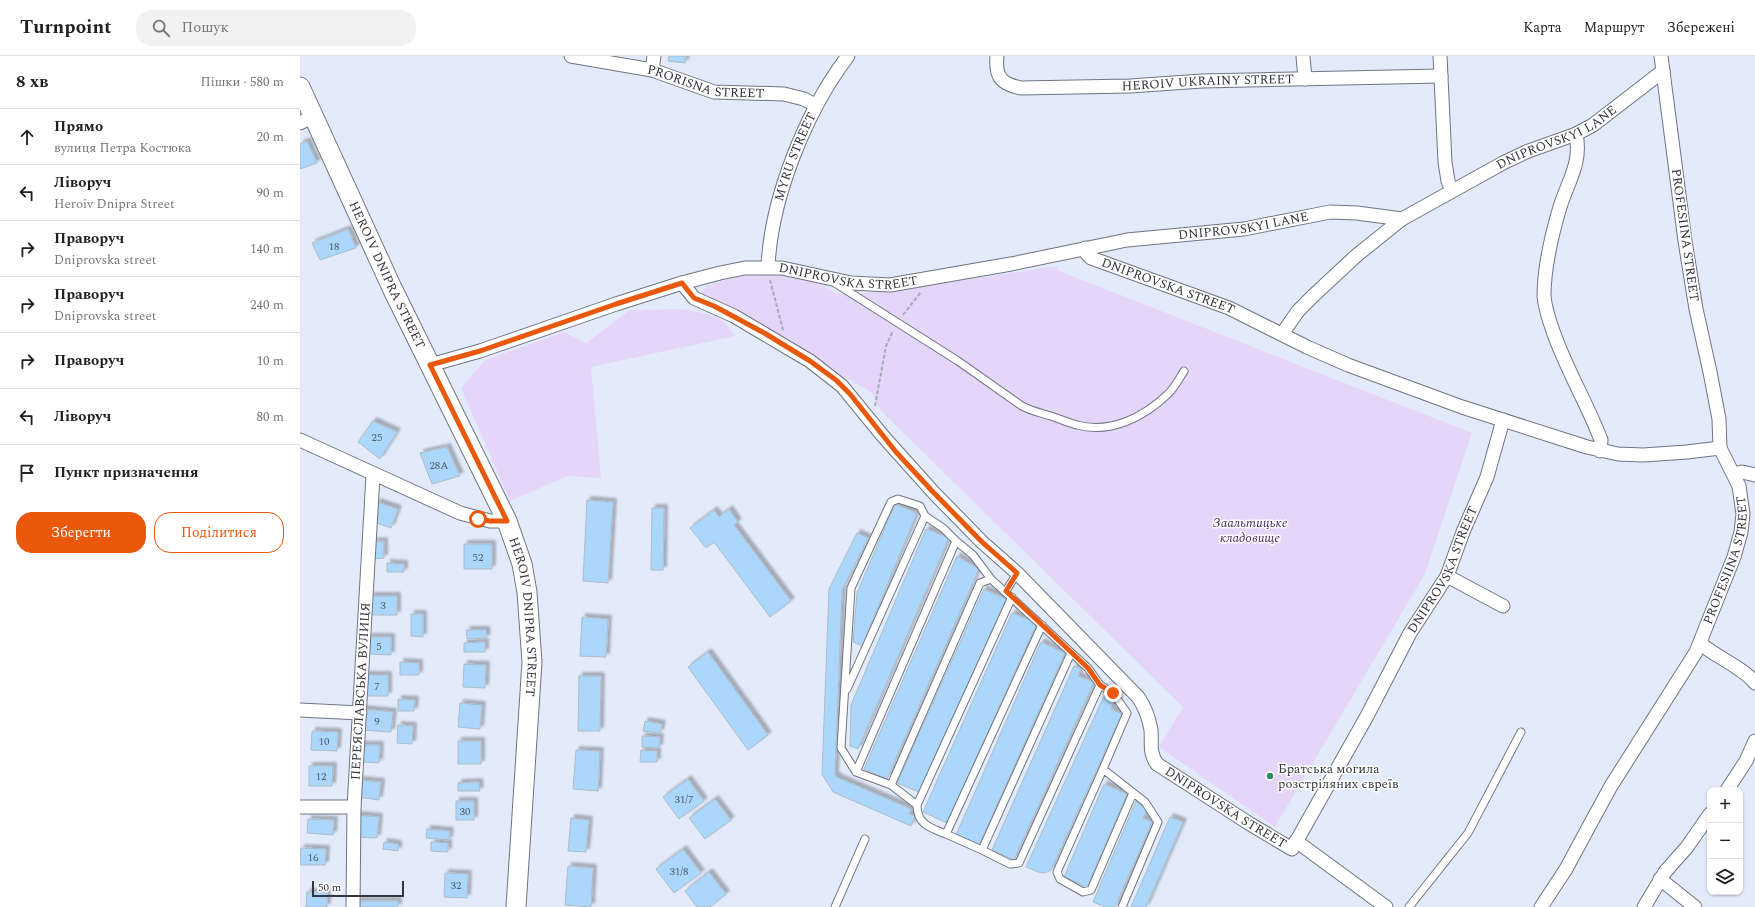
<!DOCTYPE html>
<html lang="uk">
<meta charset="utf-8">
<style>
:root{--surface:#fff;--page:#f2f2f2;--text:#202124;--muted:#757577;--line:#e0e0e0;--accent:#ea580c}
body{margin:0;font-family:Spectral,serif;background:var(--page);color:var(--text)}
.controls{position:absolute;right:12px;bottom:12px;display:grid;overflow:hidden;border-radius:8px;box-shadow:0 1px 3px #0004}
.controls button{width:36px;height:36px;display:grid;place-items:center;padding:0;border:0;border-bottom:1px solid var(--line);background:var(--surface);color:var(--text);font:20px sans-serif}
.scale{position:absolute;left:12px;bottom:10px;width:92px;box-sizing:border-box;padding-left:4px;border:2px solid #33363c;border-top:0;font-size:11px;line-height:14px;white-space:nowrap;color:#33363c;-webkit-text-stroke:3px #fff;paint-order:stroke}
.stop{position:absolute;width:12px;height:12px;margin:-9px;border:3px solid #ea580c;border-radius:50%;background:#fff}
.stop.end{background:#ea580c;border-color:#fff;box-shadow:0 1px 4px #0008}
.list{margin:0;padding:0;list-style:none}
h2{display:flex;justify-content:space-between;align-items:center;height:52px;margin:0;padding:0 16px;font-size:17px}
h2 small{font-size:13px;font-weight:400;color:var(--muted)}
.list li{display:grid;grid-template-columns:26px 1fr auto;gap:12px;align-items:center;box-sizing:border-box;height:56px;padding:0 16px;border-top:1px solid var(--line)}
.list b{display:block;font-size:15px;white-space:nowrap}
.list p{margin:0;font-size:13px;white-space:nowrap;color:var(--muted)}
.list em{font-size:13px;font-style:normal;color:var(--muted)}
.actions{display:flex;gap:8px;padding:12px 16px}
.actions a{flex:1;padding:9px 0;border:1px solid var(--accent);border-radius:16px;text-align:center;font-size:14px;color:var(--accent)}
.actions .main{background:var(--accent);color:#fff}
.icon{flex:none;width:22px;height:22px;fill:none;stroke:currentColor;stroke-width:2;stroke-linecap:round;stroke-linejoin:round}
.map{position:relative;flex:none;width:1455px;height:851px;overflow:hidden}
header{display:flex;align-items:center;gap:24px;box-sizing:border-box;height:56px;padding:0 20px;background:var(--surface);border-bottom:1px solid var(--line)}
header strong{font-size:19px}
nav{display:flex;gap:22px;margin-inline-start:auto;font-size:14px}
.search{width:280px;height:36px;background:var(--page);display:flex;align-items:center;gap:10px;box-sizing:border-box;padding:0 14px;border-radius:16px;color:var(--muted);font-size:15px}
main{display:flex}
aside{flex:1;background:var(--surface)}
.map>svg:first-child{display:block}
.green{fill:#e5d5f9}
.building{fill:#abd7fc;stroke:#adbbc6;filter:url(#shadow)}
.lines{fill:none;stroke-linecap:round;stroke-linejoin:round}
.service-casing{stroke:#6e7582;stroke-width:9}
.minor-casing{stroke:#6e7582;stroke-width:15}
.secondary-casing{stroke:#6e7582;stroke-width:21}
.path{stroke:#a5abb7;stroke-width:2;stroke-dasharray:4 2;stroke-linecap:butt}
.service{stroke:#fff;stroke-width:7}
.minor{stroke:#fff;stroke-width:13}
.secondary{stroke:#fff;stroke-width:19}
.route{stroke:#ea580c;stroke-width:5}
.poi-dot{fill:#2c8c65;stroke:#fff;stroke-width:1.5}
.labels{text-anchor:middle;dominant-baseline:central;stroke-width:3;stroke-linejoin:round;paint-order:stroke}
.number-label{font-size:11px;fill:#515e6c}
.street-label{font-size:13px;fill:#33363c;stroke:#fff}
.park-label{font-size:13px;font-style:italic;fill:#472a64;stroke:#fff}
.poi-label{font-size:13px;fill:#33363c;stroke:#fff;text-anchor:start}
</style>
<header>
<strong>Turnpoint</strong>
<div class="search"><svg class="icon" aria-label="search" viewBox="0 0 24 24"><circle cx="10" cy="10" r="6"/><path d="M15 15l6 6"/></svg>Пошук</div>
<nav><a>Карта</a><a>Маршрут</a><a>Збережені</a></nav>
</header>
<main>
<aside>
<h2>8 хв<small>Пішки · 580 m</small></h2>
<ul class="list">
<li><svg class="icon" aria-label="ahead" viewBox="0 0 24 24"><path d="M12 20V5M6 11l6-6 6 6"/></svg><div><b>Прямо</b><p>вулиця Петра Костюка</p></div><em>20 m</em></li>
<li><svg class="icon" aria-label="left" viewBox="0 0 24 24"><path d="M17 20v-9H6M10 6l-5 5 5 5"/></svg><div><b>Ліворуч</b><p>Heroiv Dnipra Street</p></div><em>90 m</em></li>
<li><svg class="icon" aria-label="right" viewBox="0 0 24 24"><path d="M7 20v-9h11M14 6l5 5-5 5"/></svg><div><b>Праворуч</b><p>Dniprovska street</p></div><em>140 m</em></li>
<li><svg class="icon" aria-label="right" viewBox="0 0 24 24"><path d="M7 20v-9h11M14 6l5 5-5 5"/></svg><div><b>Праворуч</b><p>Dniprovska street</p></div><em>240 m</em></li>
<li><svg class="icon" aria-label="right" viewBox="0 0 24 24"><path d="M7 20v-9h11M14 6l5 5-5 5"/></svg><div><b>Праворуч</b></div><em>10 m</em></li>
<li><svg class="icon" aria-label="left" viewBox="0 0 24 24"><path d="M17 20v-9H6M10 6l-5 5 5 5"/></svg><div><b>Ліворуч</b></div><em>80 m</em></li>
<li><svg class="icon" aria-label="arrive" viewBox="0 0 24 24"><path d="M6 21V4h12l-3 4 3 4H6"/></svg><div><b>Пункт призначення</b></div></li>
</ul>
<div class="actions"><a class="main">Зберегти</a><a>Поділитися</a></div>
</aside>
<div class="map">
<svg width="1455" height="851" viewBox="0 0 1455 851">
<defs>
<filter id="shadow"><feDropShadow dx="3.5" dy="-3.5" stdDeviation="1" flood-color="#0004"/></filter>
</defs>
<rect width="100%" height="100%" fill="#e3ebfa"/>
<!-- green -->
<path class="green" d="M758 210 757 214 1172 377 1125 518 975 771 859 691 883 651 581 355 571 336 537 317 503 293 400 239 407 229 443 220 473 219 495 221 519 227 537 238H559L639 228Z
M381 253C406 258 420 256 435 280L291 311 301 422 268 420 210 445 161 332 185 304 264 276 286 287 330 254Z"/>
<!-- building -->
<path class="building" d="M369 0H386L385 7 368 5Z
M7 85 17 107 0 113V88Z
M48 173 56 192 20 204 12 187Z
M73 365 97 376 80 403 58 386Z
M147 391 160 420 132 428 120 397Z
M287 444 313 446 308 527 283 525Z
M77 446 98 453 91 472 71 465Z
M595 448 617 457 562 590 553 586 557 537Z
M352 452H364L363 514H351Z
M429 453 438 466 434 469 491 545 470 561 414 486 406 492 390 472 414 454 419 461Z
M626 473 649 482 558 693 550 690 551 649Z
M557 477 568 482 542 534 535 719 539 722 611 753 609 758 615 760 611 770 533 736 522 718 529 533Z
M84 485V502L70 503V486Z
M164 488H192V513H164Z
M657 500 679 513 587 723 564 713Z
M87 507 104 508V516H87Z
M684 533 706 543 619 736 597 727Z
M70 540H97V559H70Z
M712 557 737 567 647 767 623 756Z
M111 558H123V581L111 580Z
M282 561 308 563 306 601 280 600Z
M166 574H186L187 582 167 583Z
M67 581H91V599L67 598Z
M185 586V596H164V587Z
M741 586 765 597 679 789 656 779Z
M408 596 468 679 448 694 388 611Z
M100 606 119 607V619H100Z
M164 608 186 609 185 632 163 631Z
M774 610 781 613 778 620 794 626 714 804 692 794Z
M65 619H88V640H65Z
M279 620H301L300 675H278Z
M804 640 814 645 811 653 822 658 751 814 745 817 738 816 726 811Z
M98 643 115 644 114 655H98Z
M160 647 182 649 180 673 158 671Z
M62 653 93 656 91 676 61 674Z
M345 665 362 668 360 677 343 675Z
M98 669 113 670 112 688 97 687Z
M12 675 38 676 37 695 11 694Z
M342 680 360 681 359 692 342 691Z
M158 685H181V708H158Z
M59 689H80L79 707 59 706Z
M276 694 300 695 298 735 273 733Z
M341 694 357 695V706H340Z
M9 710H33L32 730H9Z
M388 723 404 745 379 763 363 741Z
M60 724 81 726 79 744 58 741Z
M179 726 180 735H158V727Z
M804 728 827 738 787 831 764 821Z
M415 743 431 764 405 783 389 762Z
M156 745H174V764H156Z
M836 745 847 754 843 762 852 766 815 851H805L793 846Z
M56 759 79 761 77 782 54 781Z
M870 761 883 766 846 851H831Z
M271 762 289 764 286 796 268 795Z
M8 763 34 764 33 779 7 777Z
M127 773 150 775 149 784 126 782Z
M84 786 98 788V795L83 793Z
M131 786 148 787V796L131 795Z
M1 792 26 793 25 809H0Z
M383 793 401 817 374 837 356 813Z
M268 810 293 812 291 851 265 849Z
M409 816 426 838 410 851H397L385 835Z
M145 817 168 818 167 842 144 841Z
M7 836H27V851H6Z
M57 845H98V851H57Z"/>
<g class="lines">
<defs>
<path id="service" d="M535 227 658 305 722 350C731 355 741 357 751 360 760 363 768 367 777 369 811 378 844 361 868 338 875 331 879 323 884 315
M706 535 717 517
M771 597 682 794 710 808 719 807 800 629
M547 633 625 460
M803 713 757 816 760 823 783 836 791 834 833 737
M556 716 656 485
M591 729 556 716 541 692 551 532 591 446 598 443 620 450 625 460 643 472 656 485 673 499 691 523
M617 749 591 729 680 527 691 523 788 612 800 629 813 637 827 657 803 713 845 746 858 766 822 851
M646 778C631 772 617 769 617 749L712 541
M682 794 646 778 742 569
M535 851 565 783
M1109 851 1168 777 1221 676"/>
<g id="minor">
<path id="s1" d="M271 0 352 14 414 36 484 38 504 43 515 49"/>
<path id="s2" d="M697 0C695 21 701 28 721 32L830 30 902 25 1141 20"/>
<path d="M1003 0 1005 23"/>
<path d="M1140 0 1145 106 1148 125 1152 135"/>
<path d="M352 14 354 0"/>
<path d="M0 67 14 60"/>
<path d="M1276 78C1282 107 1268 125 1260 151 1252 178 1244 211 1244 240 1245 252 1249 264 1253 275 1266 313 1287 347 1301 384L1300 395"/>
<path id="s3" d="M785 192 787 198 791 202 929 252 1007 291 1048 309 1162 351 1287 391 1318 398 1343 399 1387 396 1420 392"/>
<path id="s4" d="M468 211C471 142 506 55 548 0"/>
<path id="s5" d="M382 227 394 242 434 260 488 292 510 305 542 330 582 379 634 437 682 486 717 517 838 641C845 651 849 662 851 674 852 687 849 697 857 708L950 768 992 793 1067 660 1110 577 1147 520 1163 476 1187 421 1203 364"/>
<path id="s6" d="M982 278 998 255 1013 240 1057 199 1102 163 1203 107 1226 96 1276 78 1293 69 1363 15"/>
<path id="s7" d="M130 309 180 295 316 248 382 227 420 217 445 212H482L551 227 590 229 711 208 827 184 944 173 1030 156 1057 157 1102 163"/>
<path d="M0 384 160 457 190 465H207"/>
<path d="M1435 418 1442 416 1455 419"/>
<path d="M1147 520 1203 550"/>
<path d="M1401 588C1416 601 1444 612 1455 627"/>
<path d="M0 654 60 657"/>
<path d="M1427 734 1446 705 1455 685"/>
<path d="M0 751H54"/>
<path d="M996 785 1086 851"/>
<path d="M1360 823 1395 851"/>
<path id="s8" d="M53 851 54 751 73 419"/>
<path id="s9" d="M1241 851 1266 813 1287 774 1311 730 1396 596 1434 501 1441 476 1443 458 1439 430 1420 392 1419 363 1410 316 1396 253 1385 185 1361 0"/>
<path d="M1344 851 1365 816 1387 791 1410 758"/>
</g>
<g id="secondary">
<path id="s10" d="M0 31 92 232 207 465 222 508 227 536 232 606 216 851"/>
</g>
</defs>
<!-- service casing -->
<use href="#service" class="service-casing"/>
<!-- minor casing -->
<use href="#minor" class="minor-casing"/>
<!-- secondary casing -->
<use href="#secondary" class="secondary-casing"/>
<!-- path -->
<path class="path" d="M470 224 483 274
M603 259 621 236
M575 350 586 290 593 275"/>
<!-- service -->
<use href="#service" class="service"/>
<!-- minor -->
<use href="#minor" class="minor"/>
<!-- secondary -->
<use href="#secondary" class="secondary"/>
</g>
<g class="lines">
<!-- route -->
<path class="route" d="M178 463 190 465H207L130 309 180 295 316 248 382 227 394 242 414 250 466 278 510 305 536 324 550 338 596 396 634 437 682 486 717 517 706 535 788 612 800 629 813 637"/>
</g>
<!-- markers -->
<circle class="poi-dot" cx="970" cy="720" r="4"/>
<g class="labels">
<!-- number labels -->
<g class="number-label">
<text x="34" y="190">18</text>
<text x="77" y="381">25</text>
<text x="139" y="409">28А</text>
<text x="178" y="501">52</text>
<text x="83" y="549">3</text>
<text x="79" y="590">5</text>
<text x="77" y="630">7</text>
<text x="77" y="665">9</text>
<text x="24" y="685">10</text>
<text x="21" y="720">12</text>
<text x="384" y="743">31/7</text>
<text x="165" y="755">30</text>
<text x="13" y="801">16</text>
<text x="379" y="815">31/8</text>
<text x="156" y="829">32</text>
</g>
<!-- street labels -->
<g class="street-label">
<text stroke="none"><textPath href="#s1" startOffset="138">PRORISNA STREET</textPath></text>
<text stroke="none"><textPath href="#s2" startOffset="233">HEROIV UKRAINY STREET</textPath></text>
<text stroke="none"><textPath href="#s6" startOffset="342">DNIPROVSKYI LANE</textPath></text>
<text stroke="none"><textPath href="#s4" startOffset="114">MYRU STREET</textPath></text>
<text stroke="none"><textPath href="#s7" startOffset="835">DNIPROVSKYI LANE</textPath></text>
<text transform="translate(1385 179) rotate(82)">PROFESIINA STREET</text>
<text stroke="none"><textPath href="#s7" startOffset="434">DNIPROVSKA STREET</textPath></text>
<text stroke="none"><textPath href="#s10" startOffset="207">HEROIV DNIPRA STREET</textPath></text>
<text stroke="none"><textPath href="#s3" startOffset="94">DNIPROVSKA STREET</textPath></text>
<text stroke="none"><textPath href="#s9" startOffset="396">PROFESIINA STREET</textPath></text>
<text stroke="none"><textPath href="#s5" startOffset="1170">DNIPROVSKA STREET</textPath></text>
<text stroke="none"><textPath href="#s10" startOffset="579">HEROIV DNIPRA STREET</textPath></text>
<text stroke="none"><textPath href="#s8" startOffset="216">ПЕРЕЯСЛАВСЬКА ВУЛИЦЯ</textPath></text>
<text stroke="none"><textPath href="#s5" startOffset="774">DNIPROVSKA STREET</textPath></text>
</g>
<!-- park labels -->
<g class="park-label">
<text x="950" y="467">Заальтицьке<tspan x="950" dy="15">кладовище</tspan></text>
</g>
<!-- poi labels -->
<g class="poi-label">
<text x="978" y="713">Братська могила<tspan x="978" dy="15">розстріляних євреїв</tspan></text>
</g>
</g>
</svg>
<div class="controls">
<button>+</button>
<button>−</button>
<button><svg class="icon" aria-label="layers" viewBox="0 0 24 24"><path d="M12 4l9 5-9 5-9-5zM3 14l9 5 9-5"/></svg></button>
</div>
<div class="scale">50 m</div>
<div class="stop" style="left:178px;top:463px"></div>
<div class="stop end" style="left:813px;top:637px"></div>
</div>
</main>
